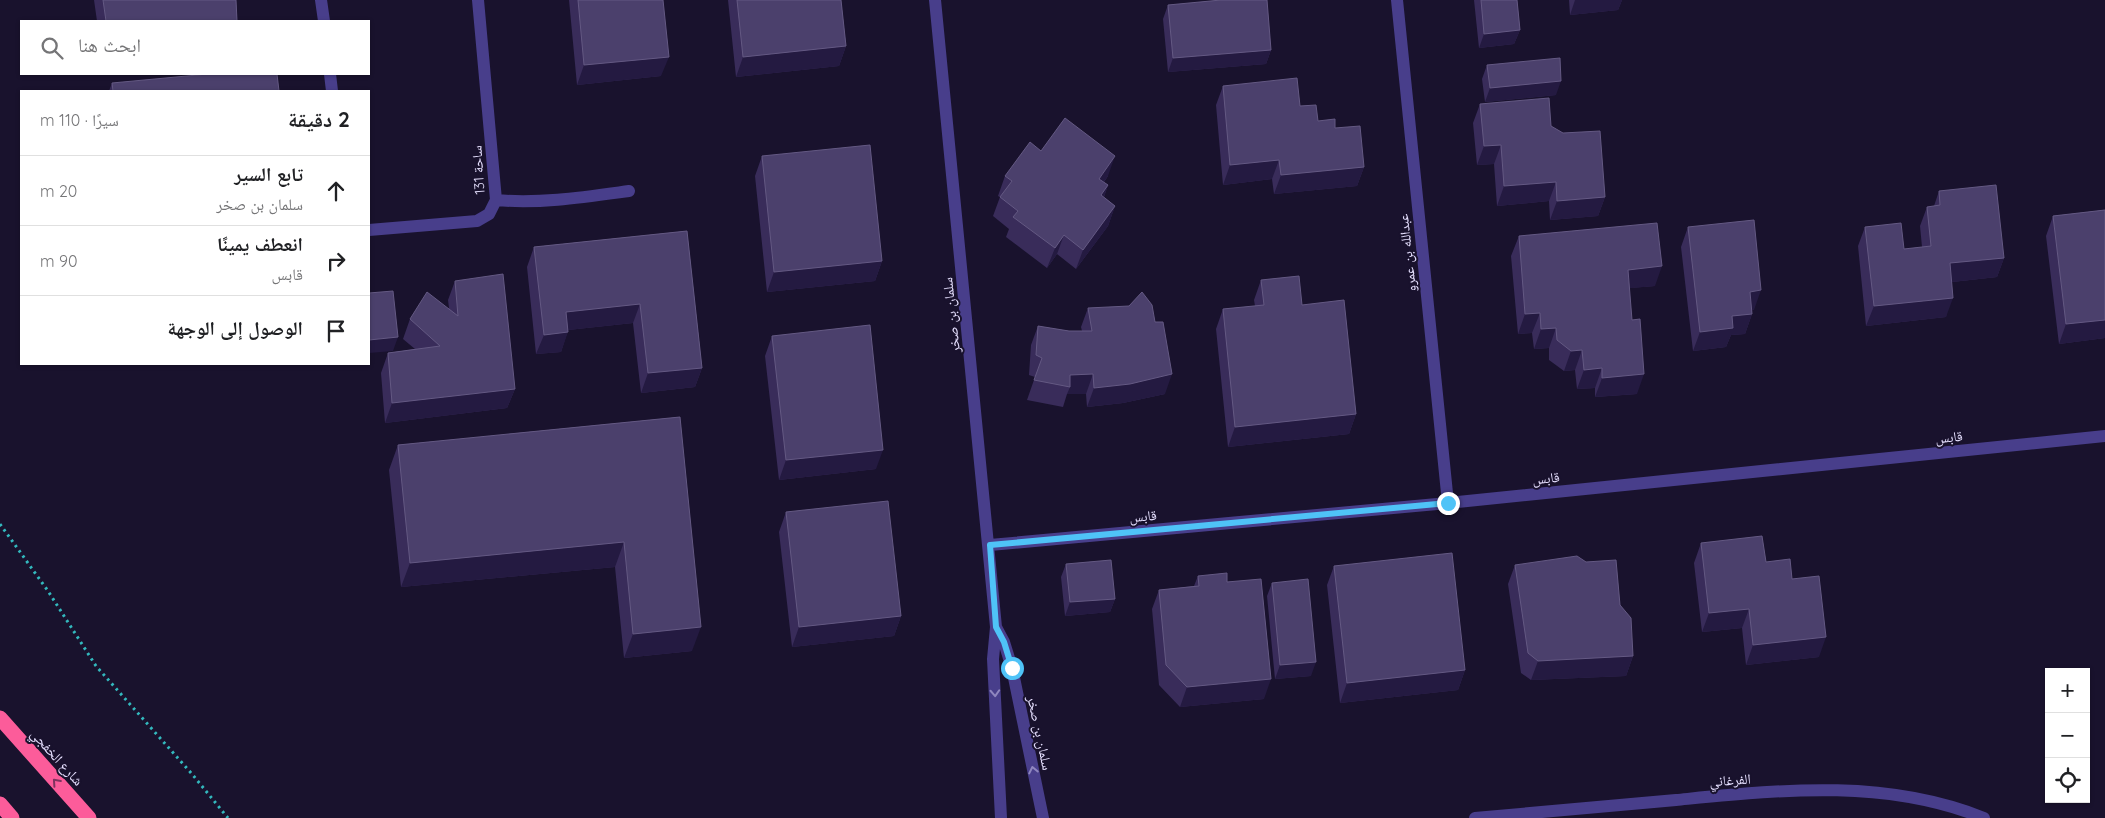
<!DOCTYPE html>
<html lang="ar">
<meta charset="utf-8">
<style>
:root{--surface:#fff;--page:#f6f6f6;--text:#202124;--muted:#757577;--line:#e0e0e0}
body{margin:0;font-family:Quicksand,"Noto Naskh Arabic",sans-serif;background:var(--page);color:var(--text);direction:rtl}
.controls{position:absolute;right:15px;bottom:15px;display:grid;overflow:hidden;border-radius:0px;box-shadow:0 1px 4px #0004}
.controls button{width:45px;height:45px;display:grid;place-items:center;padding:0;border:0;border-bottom:1px solid var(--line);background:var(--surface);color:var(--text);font:25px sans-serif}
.stop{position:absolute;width:15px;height:15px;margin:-11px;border:4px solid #4fc3f7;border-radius:50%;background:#fff}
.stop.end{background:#4fc3f7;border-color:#fff;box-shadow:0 1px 5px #0008}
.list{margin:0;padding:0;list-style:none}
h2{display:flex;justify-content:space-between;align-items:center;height:65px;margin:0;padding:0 20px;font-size:21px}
h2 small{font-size:16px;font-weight:400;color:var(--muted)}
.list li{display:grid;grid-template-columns:32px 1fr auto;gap:15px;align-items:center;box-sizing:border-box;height:70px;padding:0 20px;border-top:1px solid var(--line)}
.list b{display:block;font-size:19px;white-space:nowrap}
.list p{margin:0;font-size:16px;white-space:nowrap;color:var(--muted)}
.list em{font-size:16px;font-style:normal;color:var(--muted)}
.icon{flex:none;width:28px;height:28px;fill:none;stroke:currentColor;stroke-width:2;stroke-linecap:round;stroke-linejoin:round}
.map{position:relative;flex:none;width:2105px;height:818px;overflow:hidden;direction:ltr}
.search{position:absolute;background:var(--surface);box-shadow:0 1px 4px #0004;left:20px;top:20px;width:350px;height:55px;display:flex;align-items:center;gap:12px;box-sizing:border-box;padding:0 18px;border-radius:0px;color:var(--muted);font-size:19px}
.panel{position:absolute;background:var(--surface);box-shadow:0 1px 4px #0004;left:20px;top:90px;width:350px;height:275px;border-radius:0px;direction:rtl}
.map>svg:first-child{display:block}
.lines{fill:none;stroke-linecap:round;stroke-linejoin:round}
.path{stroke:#33b9be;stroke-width:3;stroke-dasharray:2.5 4;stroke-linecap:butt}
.minor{stroke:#483e8b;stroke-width:12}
.highway{stroke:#fc5c9a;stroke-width:15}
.wall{fill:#392c5a}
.shaded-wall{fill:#241a41}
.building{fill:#4b406c;stroke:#645983}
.oneway{stroke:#8f86bf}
.oneway2{stroke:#7f335e}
.route{stroke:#4fc3f7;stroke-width:6}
.labels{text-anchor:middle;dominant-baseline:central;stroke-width:4;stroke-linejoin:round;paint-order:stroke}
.street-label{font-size:14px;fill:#e5dffe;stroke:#19122d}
</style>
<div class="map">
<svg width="2105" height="818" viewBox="0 0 2105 818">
<rect width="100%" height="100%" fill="#19122d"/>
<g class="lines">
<!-- path -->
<path class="path" d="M0 524 48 591 96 666 192 774 228 818"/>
<!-- minor -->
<path class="minor" d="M321 0 324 21
M935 0 996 627 993 659 1001 818
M1397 0 1448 503
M330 74 332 91
M496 200C540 204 585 197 629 191
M369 230 477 221 489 214 496 200 478 0
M990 545 1448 503 2105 436
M996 627 1004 642 1012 668 1043 818
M1475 818C1542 812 1609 806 1676 800 1780 790 1884 778 1984 818"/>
<!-- highway -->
<path class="highway" d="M0 718 89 818
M0 804 12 818"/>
</g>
<!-- wall -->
<path class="wall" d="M94 0H236L237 21H97Z
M569 0H663L661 76 577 85Z
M728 0H841L846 46 839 66 736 77Z
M1474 0H1517L1520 30 1514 44 1479 48Z
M1569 0H1622L1618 10 1570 15Z
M1168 5 1271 50 1266 64 1168 72 1163 19Z
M1487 65 1556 95 1485 102 1482 79Z
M112 83 279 91H109Z
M1223 86 1335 128 1364 167 1357 186 1274 194 1272 179 1223 185 1216 105Z
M1480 104 1551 126 1605 197 1598 216 1550 220 1549 201 1497 206 1494 164 1477 165 1473 123Z
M762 156 882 261 875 281 767 292 755 176Z
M1005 176H1108L1104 182 1108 185 1104 197 1115 206 1108 226 1076 269 1057 254 1047 268 1006 237 1009 229 993 216 1000 197 998 196Z
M1939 191 2004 258 1997 277 1952 282 1946 317 1866 326 1858 246 1865 227 1904 249 1922 247 1920 226 1927 207 1934 206Z
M2105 210V338L2059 344 2046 236 2053 216Z
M1688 227 1754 310H1752V314L1745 334 1731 335 1726 347 1693 351 1681 247Z
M687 231 702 368 695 387 641 393 633 323 568 330 561 352 536 354 527 267 534 247Z
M1519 236 1655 286 1629 288 1637 394 1595 397V388L1577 389 1575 370 1564 371 1549 360V348L1534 349 1532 333 1518 334 1511 256Z
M1261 280 1302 305 1356 414 1349 434 1228 447 1216 329 1223 309 1255 306 1254 300Z
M455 281 515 389 507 408 385 423 381 373 388 353 415 349 403 339 410 319 449 308 448 300Z
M1088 308 1165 394 1123 403 1087 407 1086 394H1067L1063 407 1027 400 1035 377 1029 375 1031 345 1038 326 1069 331H1082L1081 327Z
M772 336 876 469 779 480 765 356Z
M680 417 692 651 624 658 615 567 401 587 389 470 398 445Z
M786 512 901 616 894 636 792 647 779 532Z
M1701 543 1766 562 1792 579 1819 657 1746 665 1742 628 1702 632 1694 563Z
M1066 564 1115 599 1110 612 1065 616 1061 577Z
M1515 565 1620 605 1633 656 1626 676 1531 680 1521 673 1508 584Z
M1334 566 1465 670 1458 690 1340 703 1327 585Z
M1198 576 1227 582 1264 699 1180 707 1159 685 1152 609 1159 590 1194 586Z
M1272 583 1311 676 1275 679 1267 596Z"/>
<!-- shaded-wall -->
<path class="shaded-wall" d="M1575 0H1622L1618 10 1570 15Z
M1520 30 1514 44 1479 48 1484 34Z
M846 46 839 66 736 77 743 57Z
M1271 50 1266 64 1168 72 1173 58Z
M669 57 661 76 577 85 584 65Z
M1561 81 1556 95 1485 102 1490 88Z
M1501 145 1494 164 1477 165 1484 146Z
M1115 156 1108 176 1092 198 1099 179Z
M1279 160 1272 179 1223 185 1230 165Z
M1364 167 1357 186 1274 194 1281 175Z
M1556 182 1549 201 1497 206 1504 186Z
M1108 185 1101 205V195Z
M1605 197 1598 216 1550 220 1557 201Z
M1115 206 1108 226 1076 269 1083 250Z
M1064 235 1057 254 1047 268 1055 248Z
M2004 258 1997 277 1943 283 1950 263Z
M882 261 875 281 767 292 774 272Z
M1662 266 1655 286 1621 289 1628 270Z
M1761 290 1754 310 1743 311 1750 292Z
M1953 298 1946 317 1866 326 1874 306Z
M640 304 633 323 559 331 566 312Z
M1540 313 1532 333 1518 334 1525 314Z
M1752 314 1745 334 1731 335 1726 347 1693 351 1700 332 1732 316Z
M2105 320V338L2059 344 2066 324Z
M1556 328 1549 348 1534 349 1541 329Z
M568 332 561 352 536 354 544 335Z
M398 337 393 351 369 353V340Z
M1582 350 1575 370 1564 371 1571 351Z
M702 368 695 387 641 393 648 373Z
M1602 368 1595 388 1577 389 1584 370Z
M1093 374 1086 394H1067L1070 387V375Z
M1172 374 1165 394 1123 403 1087 407 1094 388Z
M1644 374 1637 394 1595 397 1602 378Z
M515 389 507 408 385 423 392 403Z
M1356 414 1349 434 1228 447 1235 427Z
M883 450 876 469 779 480 786 460Z
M624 542 615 567 401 587 410 563Z
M1115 599 1110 612 1065 616 1070 602Z
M1749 609 1742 628 1702 632 1709 613Z
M901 616 894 636 792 647 799 627Z
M701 627 692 651 624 658 633 634Z
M1826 637 1819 657 1746 665 1753 645Z
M1633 656 1626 676 1531 680 1538 661Z
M1316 662 1311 676 1275 679 1280 665Z
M1465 670 1458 690 1340 703 1347 683Z
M1271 679 1264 699 1180 707 1187 687Z"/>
<!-- building -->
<path class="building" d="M103 0H236L237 21H106Z
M578 0H663L669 57 584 65Z
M737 0H841L846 46 743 57Z
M1221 0H1267L1271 50 1173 58 1168 5Z
M1481 0H1517L1520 30 1484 34Z
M1560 58 1561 81 1490 88 1487 65Z
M208 74H277L279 91H113L112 83Z
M1297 78 1300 106 1316 105 1318 121 1335 119V128L1360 126 1364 167 1281 175 1279 160 1230 165 1223 86Z
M1549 98 1551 126 1563 133 1600 131 1605 197 1557 201 1556 182 1504 186 1501 145 1484 146 1480 104Z
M1065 118 1115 156 1099 179 1108 185 1101 195 1115 206 1083 250 1064 235 1055 248 1013 217 1018 211 1000 197 1012 181 1005 176 1030 142 1041 151Z
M870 145 882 261 774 272 762 156Z
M1996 185 2004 258 1950 263 1953 298 1874 306 1865 227 1901 223 1904 249 1931 246 1927 207 1940 205 1939 191Z
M2105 210V320L2066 324 2053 216Z
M1754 220 1761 290 1750 292 1752 314 1732 316 1733 328 1700 332 1688 227Z
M1657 223 1662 266 1628 270 1632 320 1640 319 1644 374 1602 378V368L1584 370 1582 350 1571 351 1557 340 1556 328 1541 329 1540 313 1525 314 1519 236Z
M687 231 702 368 648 373 640 304 566 312 568 332 544 335 534 247Z
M503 274 515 389 392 403 388 353 440 346 410 319 427 292 458 316 455 281Z
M1299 276 1302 305 1344 300 1356 414 1235 427 1223 309 1264 305 1261 280Z
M393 291 398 337 369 340V293Z
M1142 292 1152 305 1155 322H1163L1172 374 1130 384 1094 388 1093 374 1070 375V387L1034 380 1042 358 1036 355 1038 326 1069 331H1092L1088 308 1129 306Z
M870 325 883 450 786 460 772 336Z
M680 417 701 627 633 634 624 542 410 563 398 445Z
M888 501 901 616 799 627 786 512Z
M1762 536 1766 562 1790 559 1792 579 1819 576 1826 637 1753 645 1749 609 1709 613 1701 543Z
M1452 553 1465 670 1347 683 1334 566Z
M1577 556 1586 562 1616 560 1620 605 1631 618 1633 656 1538 661 1528 653 1515 565Z
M1111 560 1115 599 1070 602 1066 564Z
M1227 573V582L1261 579 1271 679 1187 687 1166 665 1159 590 1199 586 1198 576Z
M1308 579 1316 662 1280 665 1272 583Z"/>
<!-- one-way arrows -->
<defs><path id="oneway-chevron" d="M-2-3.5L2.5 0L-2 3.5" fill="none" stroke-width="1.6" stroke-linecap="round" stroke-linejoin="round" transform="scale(1.25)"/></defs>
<g class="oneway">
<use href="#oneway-chevron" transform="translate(995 693) rotate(87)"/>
<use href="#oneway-chevron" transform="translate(1033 770) rotate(-102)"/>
</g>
<use class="oneway2" href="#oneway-chevron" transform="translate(56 782) rotate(-132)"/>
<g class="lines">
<!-- route -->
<path class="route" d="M1012 668 1004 642 996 627 990 545 1448 503"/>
</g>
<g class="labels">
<!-- street labels -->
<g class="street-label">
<text transform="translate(478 170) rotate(-94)">ساحة 131</text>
<text transform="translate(1407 253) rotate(-96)">عبدالله بن عمرو</text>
<text transform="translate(951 315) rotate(-96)">سلمان بن صخر</text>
<text transform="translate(1949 437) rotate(-6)">قابس</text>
<text transform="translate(1546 478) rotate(-6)">قابس</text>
<text transform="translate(1143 516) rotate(-5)">قابس</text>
<text transform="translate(1040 733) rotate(78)">سلمان بن صخر</text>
<text transform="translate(57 757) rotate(48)">شارع الخفجي</text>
<text transform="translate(1730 780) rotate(-4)">الفرغاني</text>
</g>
</g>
</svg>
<div class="controls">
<button>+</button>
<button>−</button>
<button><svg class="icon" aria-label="locate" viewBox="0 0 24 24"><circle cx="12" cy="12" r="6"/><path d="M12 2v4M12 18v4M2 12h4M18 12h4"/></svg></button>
</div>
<div class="stop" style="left:1012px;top:668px"></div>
<div class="stop end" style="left:1448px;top:503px"></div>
<div class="search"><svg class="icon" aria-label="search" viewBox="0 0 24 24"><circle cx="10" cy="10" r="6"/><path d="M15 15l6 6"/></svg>ابحث هنا</div>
<section class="panel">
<h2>2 دقيقة<small>سيرًا · 110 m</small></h2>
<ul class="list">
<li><svg class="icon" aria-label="ahead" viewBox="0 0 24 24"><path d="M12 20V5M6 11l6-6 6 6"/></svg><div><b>تابع السير</b><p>سلمان بن صخر</p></div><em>20 m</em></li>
<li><svg class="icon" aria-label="right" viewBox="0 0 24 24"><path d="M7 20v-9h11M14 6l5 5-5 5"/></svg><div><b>انعطف يمينًا</b><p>قابس</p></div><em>90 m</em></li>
<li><svg class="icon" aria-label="arrive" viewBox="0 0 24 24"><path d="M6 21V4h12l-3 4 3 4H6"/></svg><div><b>الوصول إلى الوجهة</b></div></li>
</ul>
</section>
</div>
